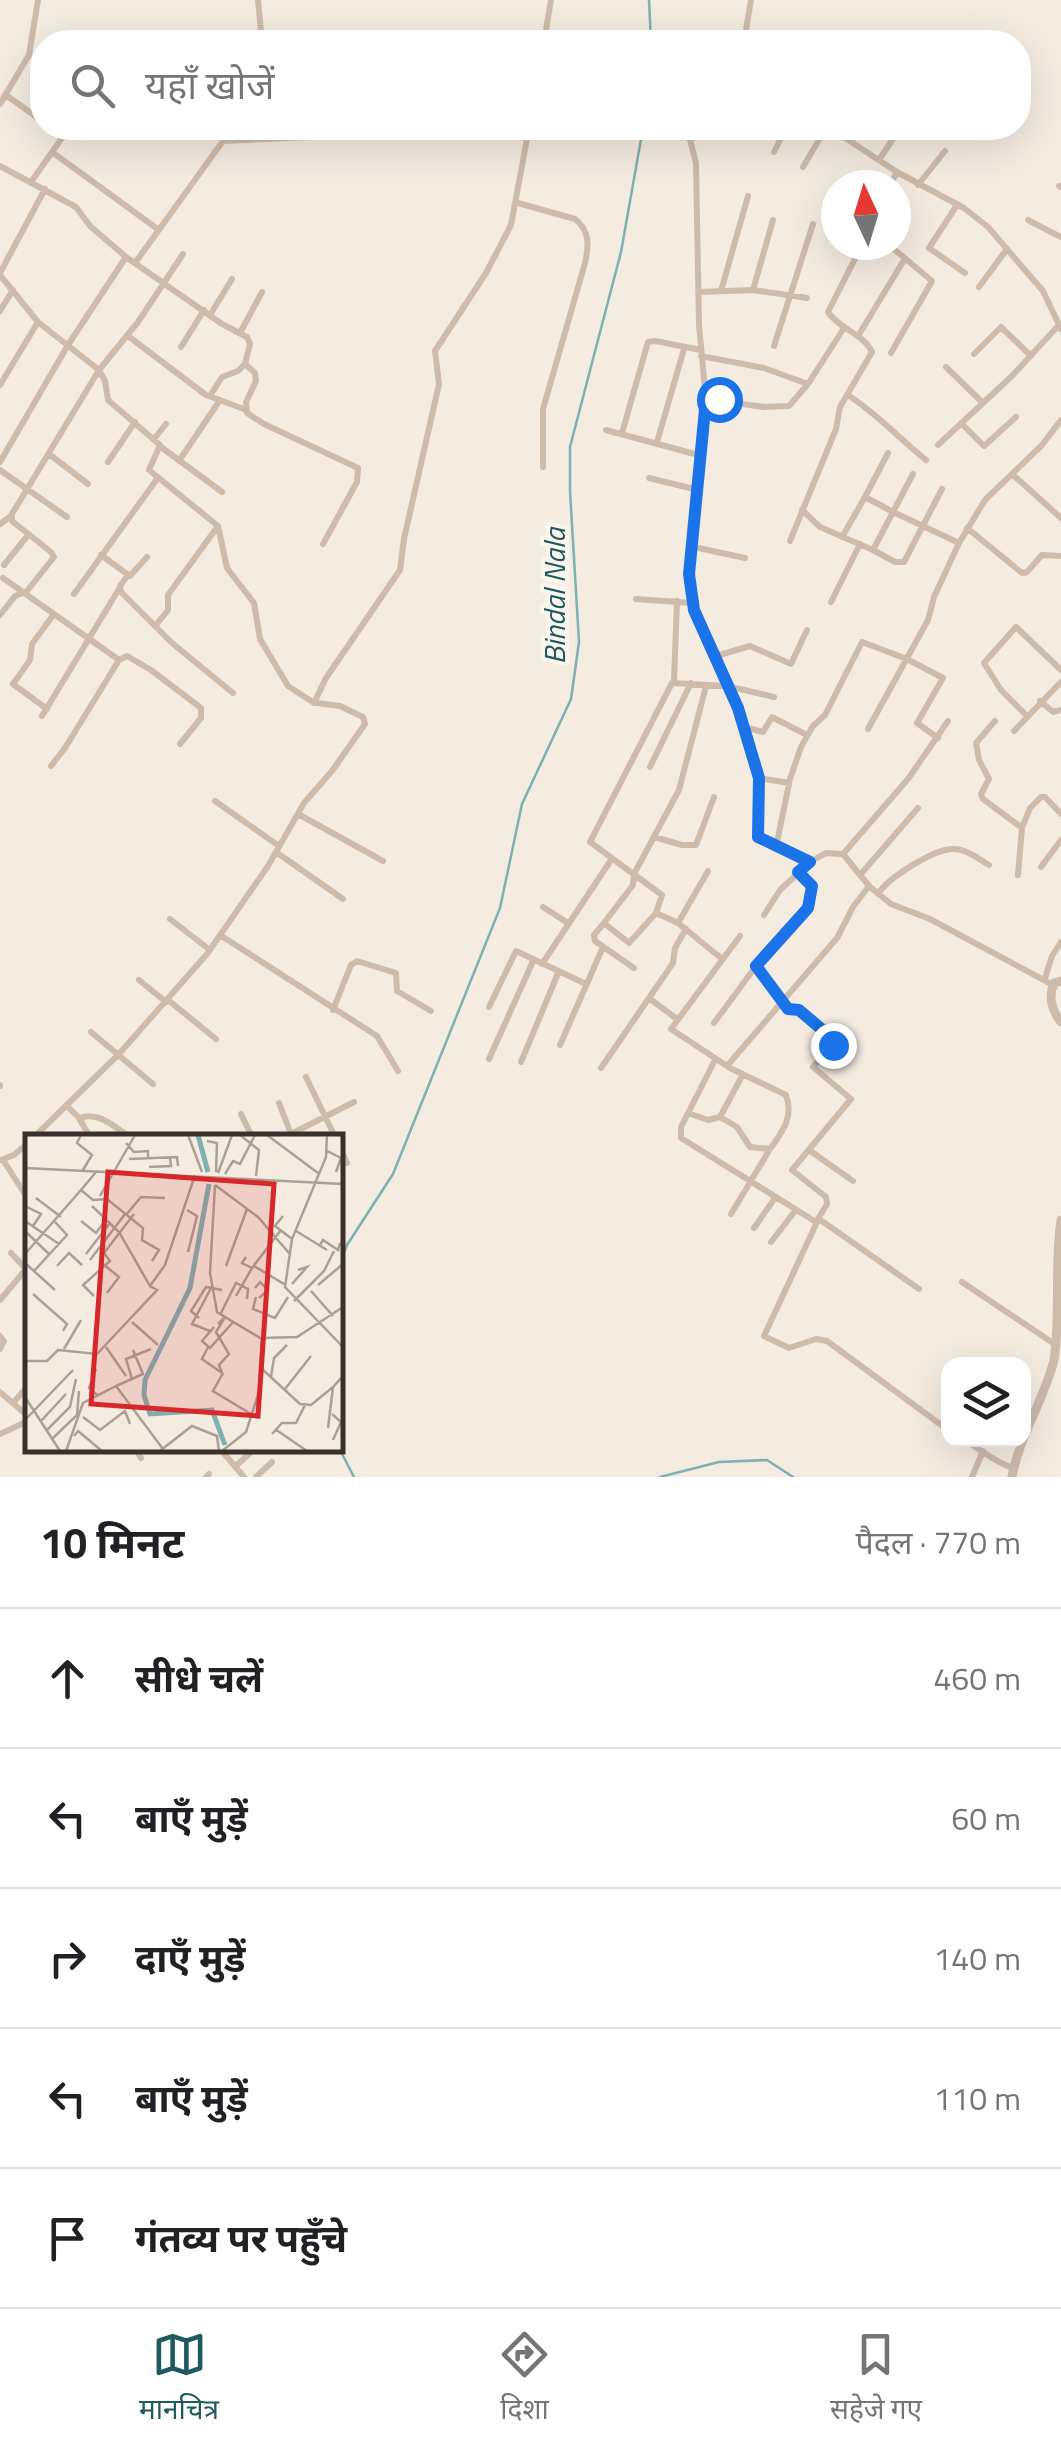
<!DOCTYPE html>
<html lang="hi">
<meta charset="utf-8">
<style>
:root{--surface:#fff;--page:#f6f6f6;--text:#202124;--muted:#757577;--line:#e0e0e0;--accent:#1f5a5e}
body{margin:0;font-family:"Titillium Web","Noto Sans Devanagari",sans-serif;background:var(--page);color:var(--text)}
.controls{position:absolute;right:30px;bottom:30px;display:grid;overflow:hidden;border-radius:20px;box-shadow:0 10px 40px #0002}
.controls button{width:90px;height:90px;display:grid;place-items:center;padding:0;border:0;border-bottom:2px solid var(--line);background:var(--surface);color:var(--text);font:50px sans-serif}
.compass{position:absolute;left:821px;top:170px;width:90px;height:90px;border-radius:50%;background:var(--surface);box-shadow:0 10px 40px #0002;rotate:356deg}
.stop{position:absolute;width:30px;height:30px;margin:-22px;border:8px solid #1a73e8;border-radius:50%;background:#fff}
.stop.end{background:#1a73e8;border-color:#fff;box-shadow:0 2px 10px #0008}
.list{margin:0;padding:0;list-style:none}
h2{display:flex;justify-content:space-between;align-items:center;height:130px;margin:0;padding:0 40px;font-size:42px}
h2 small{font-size:32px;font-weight:400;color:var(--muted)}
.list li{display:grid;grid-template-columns:65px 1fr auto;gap:30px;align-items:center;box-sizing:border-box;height:140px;padding:0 40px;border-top:2px solid var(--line)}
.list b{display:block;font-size:38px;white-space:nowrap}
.list em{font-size:32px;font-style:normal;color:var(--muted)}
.icon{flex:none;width:55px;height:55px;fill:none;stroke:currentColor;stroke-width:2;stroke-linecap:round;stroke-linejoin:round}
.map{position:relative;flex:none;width:1061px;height:1477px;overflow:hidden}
.search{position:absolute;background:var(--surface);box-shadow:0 10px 40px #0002;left:30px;right:30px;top:30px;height:110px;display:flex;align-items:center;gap:25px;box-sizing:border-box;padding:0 35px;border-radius:40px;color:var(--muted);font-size:38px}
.sheet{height:830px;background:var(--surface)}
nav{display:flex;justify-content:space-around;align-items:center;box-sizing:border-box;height:140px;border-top:2px solid var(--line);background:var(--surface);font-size:28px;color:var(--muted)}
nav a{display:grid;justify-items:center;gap:5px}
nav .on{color:var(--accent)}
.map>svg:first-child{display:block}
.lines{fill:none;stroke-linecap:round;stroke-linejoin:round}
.stream{stroke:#7fb0b2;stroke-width:2.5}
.minor{stroke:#cdbbac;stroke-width:6}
.tertiary{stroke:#cdbbac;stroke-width:9}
.route{stroke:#1a73e8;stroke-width:12}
.labels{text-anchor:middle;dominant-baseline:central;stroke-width:9;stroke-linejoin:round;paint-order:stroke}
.water-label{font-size:30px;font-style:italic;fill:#1f5a5e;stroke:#fbf5ee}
.inset-river{fill:none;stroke:#7fb0b2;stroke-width:5}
.inset-road{fill:none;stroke:#aaa098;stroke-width:2.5}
.view{fill:#d62828;fill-opacity:0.15;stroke:#d62828;stroke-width:5}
.inset-edge{fill:none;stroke:#3b302b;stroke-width:5}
</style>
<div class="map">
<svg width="1061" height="1477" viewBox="0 0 1061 1477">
<rect width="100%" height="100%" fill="#f4ebe1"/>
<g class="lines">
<!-- stream -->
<path class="stream" d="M649 0 651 42
M340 1263 347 1245 393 1174 500 908 522 804 571 699 579 642 570 491V447L621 252 643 128
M340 1450 354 1477
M660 1477 719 1462 767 1460 793 1477"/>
<!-- minor -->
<path class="minor" d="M258 0 262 42
M544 42 551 0
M681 42 685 35 691 33 710 42
M744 42 751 0
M6 95 42 121
M0 104 29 55 38 0
M266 128 267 138
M687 128 696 163 699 325 706 399 689 574 693 609 737 708 759 778 758 837 810 862 780 890 764 915
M830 128 897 172 964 208 988 227 1043 291 1061 329
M52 152 159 230
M774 152 786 128
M879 160 900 128
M0 166 76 207 90 226 126 257 222 324 247 337 250 344 245 364 255 373 256 381 246 402 247 413 264 424 358 468 357 482 323 544
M803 167 826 128
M31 182 69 128
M890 185 897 172
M918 185 945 151
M1059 186 1061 187
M518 203 575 219C590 231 589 245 585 263L543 409V467
M957 205 929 248 965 273
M1028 220 1061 237
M889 245 932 281 891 353
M135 263 223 141 374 134
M0 273 45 189
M0 275 38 322 99 370 105 381 108 400 160 445 149 470 218 526 227 568 254 603 260 639 288 686 314 703 326 678 400 570 404 539 439 384 435 351 486 273 511 225 529 128
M979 287 1007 249
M753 290 773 220
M721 291 748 196
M699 292 753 290 807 298
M0 311 13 290
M210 315 232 279
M240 333 262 292
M128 336 206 395 244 409
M858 336 904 260
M774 346 813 224
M181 347 204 310
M974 354 1001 327 1031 356
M701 356 764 368 808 384
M946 367 983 403
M0 385 38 322
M848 395C877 414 899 438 926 460
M210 396 222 377 238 371 245 364
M706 399 764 407 789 406 808 384 844 328
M961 423 984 446 1016 417
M606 430 702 456
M622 433 648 342 655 341 701 350
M154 439 166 424
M657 442 684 349
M938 445 1012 376 1058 326
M161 447 222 492
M49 454 88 484
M179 461 220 400
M0 462 68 345 126 257
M108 462 135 422
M0 470 67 517
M913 474 893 512 959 543 985 500 1042 445 1061 420
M1012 474 1061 518
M649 478 698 490
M802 510 820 527 873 550 893 512 865 497 888 453
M0 524 11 516
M967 528 1022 573 1027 572 1042 555 1061 556
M842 537 865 497
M790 541 836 429 840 407 872 352C864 334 839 329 828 312L862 245
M694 547 745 558
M873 550 895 562H904L942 489
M101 555 130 576 147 557
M4 565 29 534
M128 575 120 586 121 592 172 643 233 693
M3 578 119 660 65 748 51 766
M74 594 157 479
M636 599 692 603
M831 602 860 544
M0 615 15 596 27 591 54 557 51 552 12 521V514L99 370 138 322 183 254
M156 625 168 610V595L218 526
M716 656 750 646 791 664 807 630
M119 660 127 656 151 670 201 708V718L180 744
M674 681 677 601
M706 686 679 790 634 874 633 885 604 923 629 943 656 913 678 923 721 958
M1040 701 1053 712 1061 710
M47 709 13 684 30 660 32 644 54 614
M42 716 119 589
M1027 716 1001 690 984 663 1016 627 1061 670
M995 721 976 743 979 760 989 779 981 794 983 799 1022 828 1030 808 1041 797H1045L1061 814
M744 727 763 732 772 717 807 735
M868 729 928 620 934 597 959 543
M1014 731 1061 682
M650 767 691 683
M759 778 789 783
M215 801 279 846
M298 814 383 861
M654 837 682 845H696L714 797
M776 847 790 779 801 747 813 726 825 715 862 642 907 659 943 678 917 723 938 738
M276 852 343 899
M843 854 908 779 948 721
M810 862 826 853 843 854 869 886 891 904 930 919 1053 985
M1041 867 1061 840
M860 875 918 808
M1018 875 1022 828
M878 894C888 878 932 850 952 849 965 848 979 859 989 865
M543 907 568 923
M656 913 662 895 590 842 672 683 727 686 774 697
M170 919 210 950
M604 923 594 935 595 941 634 968
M678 923 708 871
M220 935 377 1036 398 1071
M740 936 671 1029 727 1066 837 938 853 907 869 886
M542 964 611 860
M1045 978 1052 956 1061 942
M139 980 166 1002
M650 999 677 1019
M168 1000 216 1039
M489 1007 516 951 586 984
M333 1010 351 965 357 961 396 973 397 991 431 1011
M714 1023 756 966
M91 1032 153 1084
M560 1045 603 947
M489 1059 534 959
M715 1060 681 1127V1138L816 1222 827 1204 826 1197 792 1170 851 1099 813 1067 833 1045V1039L799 1010H789L756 966 809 908 812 886 798 872
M521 1062 559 971
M601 1068 673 963 675 948 686 929
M306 1077 335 1137
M0 1086V1085
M279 1103 291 1134
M67 1106 79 1118 90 1137
M688 1113 708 1120 720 1117 742 1076
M241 1114 252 1137
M720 1117 737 1127 750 1147 770 1149C783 1131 794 1117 786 1095L728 1067
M79 1118C99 1111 113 1126 130 1137
M209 1136V1137
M34 1137 119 1054 207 954 268 866 304 803 332 771 365 724 363 717 340 706 317 703
M285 1137 354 1102
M340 1147 347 1163
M809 1150 853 1181
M1 1160 14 1155 28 1143
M3 1160 28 1199
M731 1214 770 1149
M819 1219 919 1289
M818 1220 764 1336 789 1348 816 1339 827 1341 948 1430
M754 1228 775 1198
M771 1242 795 1211
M962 1282 1056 1345
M0 1300 26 1269 11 1253
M0 1336 4 1341 0 1349
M0 1392 28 1416
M13 1403 28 1386
M0 1434 28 1421
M963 1440C982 1449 993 1462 1013 1468
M136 1450 141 1458
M221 1450 244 1477
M236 1466 253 1450
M206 1477 209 1474
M256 1477 272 1462
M972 1477 983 1451"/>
<!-- tertiary -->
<path class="tertiary" d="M1061 981 1054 983C1048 997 1052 1011 1061 1022
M1012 1477C1019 1437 1044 1400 1054 1360 1061 1314 1054 1268 1061 1220"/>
</g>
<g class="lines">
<!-- route -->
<path class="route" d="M719 399H706L689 574 694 610 738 708 759 778 758 837 810 862 798 872 812 886 808 908 756 966 788 1009 799 1010 832 1038 833 1045"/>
</g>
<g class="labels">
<!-- water labels -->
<g class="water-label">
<text transform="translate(554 596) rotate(-90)">Bindal Nala</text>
</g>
</g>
<!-- overview -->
<g transform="translate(25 1134)">
<rect width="318" height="318" fill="#f4ebe1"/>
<path class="inset-river" d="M173 1 183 38M184 50 165 154 120 246 119 261 125 280 187 276 200 311"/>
<path class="inset-road" d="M56 1 52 9 67 21 58 36M163 1 177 38M215 1 234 16 231 42M242 1 293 39M302 1 301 23 267 105 260 153 318 213M182 7 192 9 191 38M101 9 109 18 123 17V24M302 17 316 24 311 38M104 25 152 23 153 32M124 33 146 32 145 23M0 34 318 50M71 38 56 56 68 66 82 65 118 94 117 106 134 116 127 127M193 39 207 1M200 40 208 27 215 30 230 1M190 51 185 139 192 178 200 183 193 190M190 51 233 83 264 119M75 62 110 1M11 64 36 83M67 72 94 98 125 152 140 131 170 41M2 73 16 80 8 92M162 76 172 82 163 118M101 81 116 63 140 64M258 82 250 92 267 105M0 87 34 110M56 87 71 99 82 84M0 97 24 120M271 97 302 116M295 111 298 106 313 116 315 109M0 120 56 56M61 120 85 89M221 123 217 129 227 134 256 96M65 126 100 80M0 129 30 156M78 130 94 143 82 159M32 132 44 119 57 131M201 132 222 75M229 132 259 150M9 137 42 101 30 88M267 150 282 133 273 136M293 151 318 130M230 154 235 148 243 156 234 164M286 157 308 182M8 160 42 190 38 197M69 162 58 151 85 127 79 119 109 80M211 162 227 134M231 163 228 175 250 184 263 163M269 167 299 137 309 117M196 179 211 149 223 155 222 165M200 183 237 205M174 184 166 177 181 153 197 156M107 188 133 211M189 193 177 207 185 214 209 187M185 197 167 190 186 154M81 213 101 242M183 213 177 225 197 239 194 231 204 220 191 198 199 185M39 215 56 186M0 227H22L33 216 72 220 132 156 125 152M71 235 64 254 72 261M237 235 275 270 286 271 308 253M198 239 188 257 226 280M246 243 249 224 262 211M107 245 101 225 126 215M91 252 118 240 108 216M260 255 286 222M0 263 35 317M307 280 316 288 308 306M58 283 75 296 100 277 105 290M0 286 48 236M16 287 41 260M303 294 308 253 318 242M250 295 282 317M22 296 45 273 51 245M247 300 257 289H271L280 271M49 302 53 297 77 317M28 304 52 281 54 257M136 316 167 292 192 302 194 317M41 317 58 269 91 252 138 315M197 317 221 298 234 258 237 204 272 203 318 173"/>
<path class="view" d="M83 38 249 50 233 282 66 270Z"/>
<rect width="318" height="318" class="inset-edge"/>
</g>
</svg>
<div class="controls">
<button><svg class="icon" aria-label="layers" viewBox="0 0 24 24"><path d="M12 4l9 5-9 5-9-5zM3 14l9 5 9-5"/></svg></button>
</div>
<svg class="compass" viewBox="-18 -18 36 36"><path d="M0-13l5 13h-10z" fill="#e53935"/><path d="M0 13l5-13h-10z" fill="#757577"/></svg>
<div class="stop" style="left:719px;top:399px"></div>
<div class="stop end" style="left:833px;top:1045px"></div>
<div class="search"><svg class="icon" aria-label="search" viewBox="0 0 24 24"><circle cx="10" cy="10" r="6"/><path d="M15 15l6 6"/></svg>यहाँ खोजें</div>
</div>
<section class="sheet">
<h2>10 मिनट<small>पैदल · 770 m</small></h2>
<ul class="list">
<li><svg class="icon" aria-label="ahead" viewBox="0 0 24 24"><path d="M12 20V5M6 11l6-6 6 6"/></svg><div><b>सीधे चलें</b></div><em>460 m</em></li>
<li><svg class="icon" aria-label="left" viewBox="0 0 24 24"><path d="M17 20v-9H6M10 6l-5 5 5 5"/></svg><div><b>बाएँ मुड़ें</b></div><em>60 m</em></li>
<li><svg class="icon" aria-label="right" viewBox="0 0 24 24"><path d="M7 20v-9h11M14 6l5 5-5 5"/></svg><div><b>दाएँ मुड़ें</b></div><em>140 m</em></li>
<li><svg class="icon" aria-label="left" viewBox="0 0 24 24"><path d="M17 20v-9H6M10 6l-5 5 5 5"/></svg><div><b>बाएँ मुड़ें</b></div><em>110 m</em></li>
<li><svg class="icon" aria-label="arrive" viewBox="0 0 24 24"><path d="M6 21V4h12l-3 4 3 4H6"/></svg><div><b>गंतव्य पर पहुँचे</b></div></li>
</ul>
</section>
<nav>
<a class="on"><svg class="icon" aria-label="map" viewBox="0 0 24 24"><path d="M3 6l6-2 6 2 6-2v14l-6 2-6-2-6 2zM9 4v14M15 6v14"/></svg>मानचित्र</a>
<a><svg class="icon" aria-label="directions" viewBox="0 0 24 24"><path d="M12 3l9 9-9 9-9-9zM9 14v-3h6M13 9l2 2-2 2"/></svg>दिशा</a>
<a><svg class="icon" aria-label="saved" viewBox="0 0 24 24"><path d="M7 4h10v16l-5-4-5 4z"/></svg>सहेजे गए</a>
</nav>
